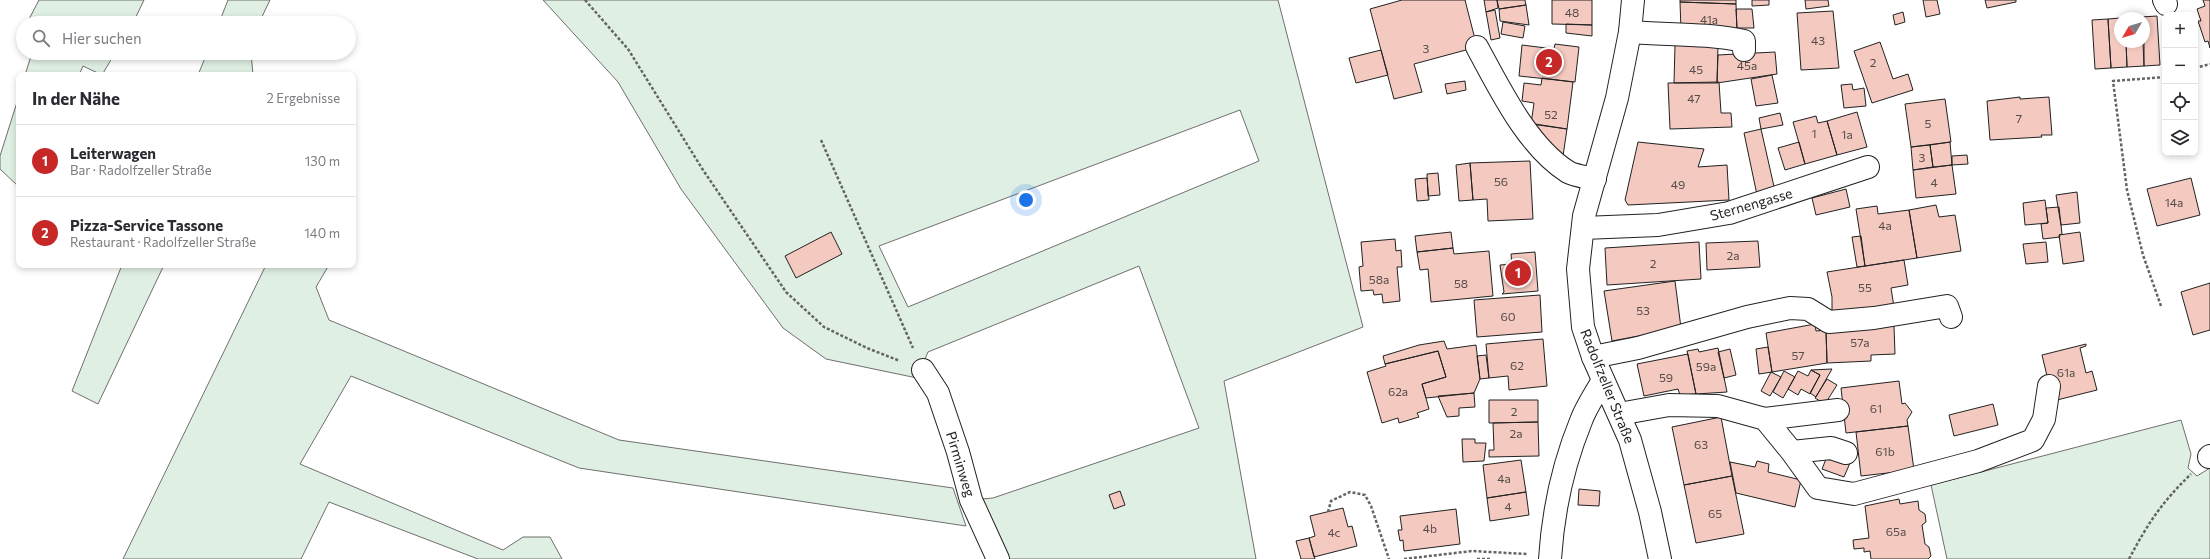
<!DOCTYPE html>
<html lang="de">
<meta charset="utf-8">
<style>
:root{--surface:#fff;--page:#f2f2f3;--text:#2b2b33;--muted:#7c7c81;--line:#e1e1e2;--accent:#c62828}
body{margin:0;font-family:Commissioner,sans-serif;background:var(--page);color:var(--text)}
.controls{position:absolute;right:12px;top:12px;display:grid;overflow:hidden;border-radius:8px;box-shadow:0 2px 6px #0003}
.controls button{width:36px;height:36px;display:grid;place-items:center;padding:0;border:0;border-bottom:1px solid var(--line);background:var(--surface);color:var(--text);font:20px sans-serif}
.compass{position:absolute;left:2114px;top:12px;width:36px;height:36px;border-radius:50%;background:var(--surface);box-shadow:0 2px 6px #0003;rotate:232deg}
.you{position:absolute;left:1026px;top:200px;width:14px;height:14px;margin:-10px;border:3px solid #fff;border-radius:50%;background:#1a73e8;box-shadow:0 0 0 6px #1a73e833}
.badge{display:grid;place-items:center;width:26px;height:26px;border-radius:50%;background:var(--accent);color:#fff;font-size:13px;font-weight:700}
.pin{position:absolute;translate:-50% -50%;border:2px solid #fff;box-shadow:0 1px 4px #0006}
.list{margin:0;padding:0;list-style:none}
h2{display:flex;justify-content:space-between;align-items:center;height:52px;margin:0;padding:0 16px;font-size:17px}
h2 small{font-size:13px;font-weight:400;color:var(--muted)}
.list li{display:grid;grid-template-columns:26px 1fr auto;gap:12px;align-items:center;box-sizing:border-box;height:72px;padding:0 16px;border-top:1px solid var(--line)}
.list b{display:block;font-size:15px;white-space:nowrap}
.list p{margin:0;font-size:13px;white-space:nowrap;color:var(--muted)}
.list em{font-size:13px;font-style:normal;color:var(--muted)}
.icon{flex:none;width:22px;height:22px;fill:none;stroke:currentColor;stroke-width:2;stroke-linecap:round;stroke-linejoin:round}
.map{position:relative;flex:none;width:2210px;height:559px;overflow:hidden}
.search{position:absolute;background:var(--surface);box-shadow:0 2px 6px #0003;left:16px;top:16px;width:340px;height:44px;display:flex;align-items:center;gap:10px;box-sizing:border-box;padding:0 14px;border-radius:22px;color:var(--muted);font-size:15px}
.panel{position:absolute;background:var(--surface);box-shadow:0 2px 6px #0003;left:16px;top:72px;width:340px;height:196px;border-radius:8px}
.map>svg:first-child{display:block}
.green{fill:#e0efe3;stroke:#6f6f6f;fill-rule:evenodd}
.building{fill:#f3c9c0;stroke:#222}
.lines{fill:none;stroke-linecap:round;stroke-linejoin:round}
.minor-casing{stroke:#222;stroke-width:24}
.major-casing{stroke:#222;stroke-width:24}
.path{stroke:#646464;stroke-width:2.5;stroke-dasharray:3 2;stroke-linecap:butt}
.minor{stroke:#fff;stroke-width:22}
.major{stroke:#fff;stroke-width:22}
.labels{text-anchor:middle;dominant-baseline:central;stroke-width:3;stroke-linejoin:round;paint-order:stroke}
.number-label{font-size:12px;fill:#564c4a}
.street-label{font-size:14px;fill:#222;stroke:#fff}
</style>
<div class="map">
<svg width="2210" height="559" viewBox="0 0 2210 559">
<rect width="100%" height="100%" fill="#fff"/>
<!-- green -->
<path class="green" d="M39 0H144L133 23H27Z
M228 0H270L259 23H219Z
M543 0H1278L1363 327 1224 381 1256 559H998L971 500 993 498 1199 428 1139 266 928 352 917 378 826 359 783 328 681 189 618 82ZM1240 110 1259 161 908 307 879 246Z
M32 53H115L102 75 83 66 79 75H25Z
M207 53H251L253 75H198Z
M19 96V187L0 169V156Z
M122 265H164L98 404 72 391Z
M266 265H329L316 287 329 320 619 440 953 488 966 526 579 468 351 376 300 464 503 550 523 537H550L562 559H478L329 502 301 559H123Z
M2181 420 2191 454 2188 468 2197 476 2210 468V559H1947L1931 485Z"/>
<!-- building -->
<path class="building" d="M1402 0H1465L1477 47 1414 64 1422 92 1394 99 1370 9Z
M1484 0H1497L1498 8 1486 12Z
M1497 0H1525L1526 5 1499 9Z
M1552 0H1592V25L1552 24Z
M1680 0H1736V4L1680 2Z
M1752 0H1769V5L1752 6Z
M1805 0H1828L1829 6 1806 9Z
M1923 0H1937L1940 14 1926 17Z
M1985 0H2016V2L1987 8Z
M2203 0H2210V48L2208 41 2205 42 2198 21H2201L2197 9 2205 6Z
M1680 2 1736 4 1737 31 1681 30Z
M1526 5 1529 25 1500 21 1499 9Z
M1736 9H1752L1754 28H1737Z
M1495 10 1500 38 1491 40 1486 12Z
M1833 11 1839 68 1801 70 1797 13Z
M1903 12 1905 22 1895 25 1893 15Z
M2157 16 2160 65 2144 66V18L2141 17Z
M2120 18V42H2126L2127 67 2111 68 2108 19Z
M2108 19 2111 68 2095 69 2092 20Z
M1503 22 1525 26 1523 38 1501 34Z
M1566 24 1592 25V36L1566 33Z
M1880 42 1893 79 1908 74 1913 90 1872 103 1854 51Z
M2126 42H2143L2144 66 2127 67Z
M1555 44 1579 47 1575 82 1519 76 1522 45 1554 49Z
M1675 45H1718L1717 83H1674Z
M1381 50 1388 75 1356 83 1349 58Z
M1775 52 1777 74 1717 83 1718 55Z
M1772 75 1778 103 1756 106 1751 79Z
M1542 78 1573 82 1567 129 1531 124 1534 103 1522 101 1524 83 1541 85Z
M1465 81 1466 90 1447 94 1445 84Z
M1719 82 1721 113H1731L1732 127 1670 129 1668 83Z
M1852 84 1853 90 1864 88 1866 106 1844 108 1841 85Z
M2020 97V99L2049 97 2052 135H2041L2042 137 1990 140 1987 101Z
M1945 99 1951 142 1911 147 1905 104Z
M1857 112 1867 147 1837 155 1827 121Z
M1780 113 1783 125 1761 129 1759 118Z
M1816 116 1818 123 1827 121 1837 155 1805 164 1793 122Z
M1535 124 1567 129 1563 156 1535 129Z
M1761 129 1775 191 1757 195 1744 133Z
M1638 142 1704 149 1698 167 1727 165 1729 200 1628 205 1625 200Z
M1799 142 1805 164 1785 170 1778 148Z
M1950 142 1952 165 1933 167 1930 145Z
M1930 145 1933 167 1913 170 1911 147Z
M1967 155 1968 164 1952 165V156Z
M1530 161 1533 219 1488 221 1487 199 1473 200 1470 163Z
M1470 163 1473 200 1459 201 1456 165Z
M1952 165 1956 194 1916 198 1913 170Z
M1438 173 1440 195 1428 196 1427 174Z
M1427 178 1429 200 1417 201 1415 179Z
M2191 178 2200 215 2157 226 2147 189Z
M1846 189 1850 207 1816 215 1812 198Z
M2077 192 2080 223 2061 225 2056 195Z
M2045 200 2048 223 2025 225 2023 203Z
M1936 205 1939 217 1955 215 1961 251 1917 258 1909 210Z
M1877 206 1878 214 1909 210 1917 258 1865 266 1856 209Z
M2059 207 2062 234 2059 235 2060 237 2043 239 2041 224 2048 223 2046 208Z
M831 232 842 254 796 278 785 256Z
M1451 232 1453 248 1417 252 1415 236Z
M2080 232 2084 261 2063 264 2059 235Z
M1861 236 1865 266 1857 267 1852 237Z
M1395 239 1396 251 1401 250 1402 267H1397L1400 301 1383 303 1382 294 1374 295 1373 290 1361 291 1359 267 1363 266 1361 242Z
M1758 241 1760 267 1707 270 1706 243Z
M1699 242 1701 279 1607 285 1605 248Z
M2046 242 2048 262 2026 264 2023 244Z
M1453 248 1454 254 1489 251 1493 296 1431 302 1428 269 1420 270 1417 252Z
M1535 252 1538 291 1502 294 1504 292 1500 265 1512 264 1511 254Z
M1904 260 1908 285 1891 288 1894 307 1832 316V297L1827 272Z
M1675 281 1681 328 1612 341 1604 291Z
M2210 283V330L2193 335 2181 292Z
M1540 295 1542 332 1477 337 1474 300Z
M1815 324 1816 331 1826 330 1827 363 1772 372 1766 333Z
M1894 326 1895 354 1871 355V361L1827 363 1826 330Z
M1543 339 1547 386 1509 390 1508 376 1489 378 1486 344Z
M1444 341 1447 349 1476 345 1480 379 1474 393 1426 398 1422 384 1446 377 1438 351 1385 364 1383 356 1419 345Z
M2086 344V346L2080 348 2086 373 2092 371 2097 390 2053 401 2042 355Z
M1768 347 1772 372 1759 374 1756 349Z
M1718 348 1727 392 1696 394 1687 351 1698 349 1699 352Z
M1730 349 1736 375 1724 378 1718 352Z
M1438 351 1446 377 1422 384 1429 409 1417 413 1419 417 1399 423 1398 418 1382 423 1367 372 1386 366 1385 364Z
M1688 354 1696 394 1680 395 1678 389 1644 396 1637 364Z
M1486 355 1489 378 1480 379 1477 356Z
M1832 369 1816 397 1810 393 1820 375 1811 370Z
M1811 370 1820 375 1810 394 1801 389 1798 395 1788 389 1798 371 1808 376Z
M1784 371 1795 377 1783 398 1773 392Z
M1771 372 1781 377 1770 396 1761 391Z
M1827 379 1837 385 1825 404 1815 398Z
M1899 381 1902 404 1905 403 1912 412 1907 420 1908 426 1846 433 1841 388Z
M1474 393 1475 407 1459 408V416L1447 417 1438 396Z
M1489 400H1538V422L1489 423Z
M1993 404 1998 425 1954 436 1949 415Z
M1721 417 1732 476 1684 485 1672 427Z
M1538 422 1539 456 1489 457V450H1494L1493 423Z
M1908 426 1914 470 1861 476 1856 432Z
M1462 439H1475V443H1486L1484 461 1463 462Z
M1828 454 1850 463 1844 477 1822 469Z
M1521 460 1526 492 1487 498 1483 465Z
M1757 461 1769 464 1768 472 1801 480 1795 507 1736 493 1730 462 1755 467Z
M1732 476 1744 534 1696 543 1684 485Z
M1579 489 1600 491 1599 506 1578 505Z
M1120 491 1125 505 1114 509 1109 495Z
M1526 492 1529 515 1490 521 1487 498Z
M1899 499 1900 504 1918 501 1919 510 1925 514 1926 522 1922 525 1925 544 1929 547 1931 556 1928 559H1871L1870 551 1864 552V548L1854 549 1853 540 1869 538 1865 506Z
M1343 508 1348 527 1352 526 1357 546 1314 557 1309 538 1315 536 1310 516Z
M1456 509 1460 544 1404 551 1403 540 1400 541 1398 530H1402L1400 516Z
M1309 538 1315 559H1301L1296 541Z"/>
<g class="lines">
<defs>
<path id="minor" d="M2164 0 2166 4
M1630 32C1668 35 1707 33 1744 41V50
M1477 47C1500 89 1527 146 1568 172 1575 176 1587 177 1595 179
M1583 228 1658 225 1729 213 1868 167
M1593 357 1638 348 1747 317 1790 308 1808 309 1829 322 1874 318 1947 306 1951 317
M923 370 938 393 958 452 971 500 998 559
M1619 414 1669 405 1718 406 1765 419 1792 452 1831 448 1846 453
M1765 419 1838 410
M1792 452 1818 488 1854 494 1978 461 2033 440 2044 419 2049 386
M2209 457 2210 456
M1550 559C1553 512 1563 465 1581 421 1586 407 1596 393 1603 380"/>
<path id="major" d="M1633 0 1630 32 1617 98 1584 216 1578 269 1583 327 1593 357 1630 440 1650 512 1660 559"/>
</defs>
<!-- minor casing -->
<use href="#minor" class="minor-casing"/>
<!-- major casing -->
<use href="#major" class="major-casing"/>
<!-- path -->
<path class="path" d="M585 0 628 49 703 170 786 292 824 327 867 348 900 361
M2195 68 2210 64
M821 140 913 348
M2161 306 2143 255 2127 190 2113 81 2165 77
M1328 512 1331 501 1350 492 1365 495 1371 506 1389 559
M1404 559 1472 551 1527 554
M1477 559H1490
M2129 559C2148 523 2162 502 2191 474"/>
<!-- minor -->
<use href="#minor" class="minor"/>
<!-- major -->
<use href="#major" class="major"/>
</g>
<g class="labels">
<!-- number labels -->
<g class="number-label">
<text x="1572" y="12">48</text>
<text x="1709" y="19">41a</text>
<text x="1818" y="40">43</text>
<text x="1426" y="48">3</text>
<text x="1873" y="62">2</text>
<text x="1747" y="65">45a</text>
<text x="1696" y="69">45</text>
<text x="1694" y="98">47</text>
<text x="1551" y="114">52</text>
<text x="2019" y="118">7</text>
<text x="1928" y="123">5</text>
<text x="1814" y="133">1</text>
<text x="1847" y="134">1a</text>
<text x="1922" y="157">3</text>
<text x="1501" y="181">56</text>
<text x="1934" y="182">4</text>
<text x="1678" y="184">49</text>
<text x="2174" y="202">14a</text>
<text x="1885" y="225">4a</text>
<text x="1733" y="255">2a</text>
<text x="1653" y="263">2</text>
<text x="1379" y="279">58a</text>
<text x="1461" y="283">58</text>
<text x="1865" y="287">55</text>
<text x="1643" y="310">53</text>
<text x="1508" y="316">60</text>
<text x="1860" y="342">57a</text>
<text x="1798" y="355">57</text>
<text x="1517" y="365">62</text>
<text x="1706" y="366">59a</text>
<text x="2066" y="372">61a</text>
<text x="1666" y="377">59</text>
<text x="1398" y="391">62a</text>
<text x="1876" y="408">61</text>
<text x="1514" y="411">2</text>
<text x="1516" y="433">2a</text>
<text x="1701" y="444">63</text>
<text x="1885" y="451">61b</text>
<text x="1504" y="478">4a</text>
<text x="1508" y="506">4</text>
<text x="1715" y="513">65</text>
<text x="1430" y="528">4b</text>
<text x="1896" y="531">65a</text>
<text x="1334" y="532">4c</text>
</g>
<!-- street labels -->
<g class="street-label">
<text transform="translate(1751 204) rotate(-16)">Sternengasse</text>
<text transform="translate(1608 386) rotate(68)">Radolfzeller Straße</text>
<text transform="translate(961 464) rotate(73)">Pirminweg</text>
</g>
</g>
</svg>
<div class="controls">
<button>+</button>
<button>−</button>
<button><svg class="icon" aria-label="locate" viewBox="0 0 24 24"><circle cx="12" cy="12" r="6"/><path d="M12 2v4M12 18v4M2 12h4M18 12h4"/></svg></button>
<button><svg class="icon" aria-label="layers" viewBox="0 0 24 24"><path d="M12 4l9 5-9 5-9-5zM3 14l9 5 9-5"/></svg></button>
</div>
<svg class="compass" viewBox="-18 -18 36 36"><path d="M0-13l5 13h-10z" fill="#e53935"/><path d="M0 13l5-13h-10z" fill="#7c7c81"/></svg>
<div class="you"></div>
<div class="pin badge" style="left:1518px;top:273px">1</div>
<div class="pin badge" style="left:1549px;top:62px">2</div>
<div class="search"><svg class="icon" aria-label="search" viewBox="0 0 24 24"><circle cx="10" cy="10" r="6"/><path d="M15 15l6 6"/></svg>Hier suchen</div>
<section class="panel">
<h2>In der Nähe<small>2 Ergebnisse</small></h2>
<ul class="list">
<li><span class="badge">1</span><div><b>Leiterwagen</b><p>Bar · Radolfzeller Straße</p></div><em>130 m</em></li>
<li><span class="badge">2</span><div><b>Pizza-Service Tassone</b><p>Restaurant · Radolfzeller Straße</p></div><em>140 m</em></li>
</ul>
</section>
</div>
